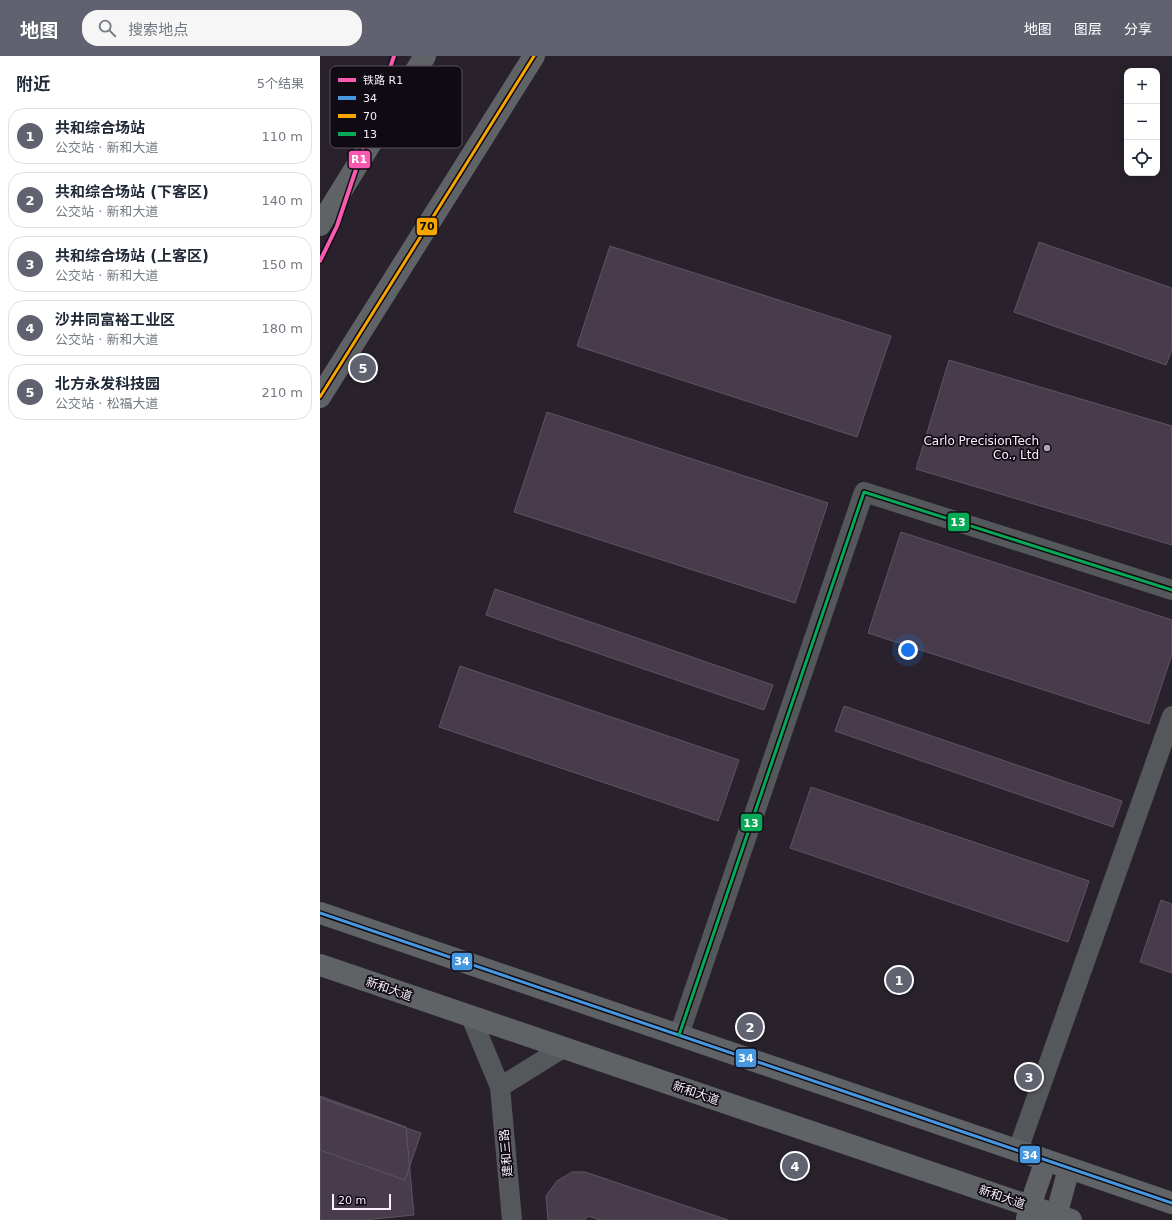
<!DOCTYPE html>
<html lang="zh">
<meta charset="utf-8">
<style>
:root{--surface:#fff;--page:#f6f6f7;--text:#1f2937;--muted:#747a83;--line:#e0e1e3;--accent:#60626f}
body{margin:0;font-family:"DejaVu Sans","Noto Sans SC",sans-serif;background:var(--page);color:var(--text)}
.controls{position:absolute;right:12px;top:12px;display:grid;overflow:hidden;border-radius:8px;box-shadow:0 2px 10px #0003}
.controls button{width:36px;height:36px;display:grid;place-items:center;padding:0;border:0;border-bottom:1px solid var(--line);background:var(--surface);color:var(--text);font:20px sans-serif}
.scale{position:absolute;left:12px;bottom:10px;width:59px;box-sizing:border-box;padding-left:4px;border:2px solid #f9effd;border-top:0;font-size:11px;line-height:14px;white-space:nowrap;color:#f9effd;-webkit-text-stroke:3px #100a13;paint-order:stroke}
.you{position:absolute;left:588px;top:594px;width:14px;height:14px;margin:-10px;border:3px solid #fff;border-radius:50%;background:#1a73e8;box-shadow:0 0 0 6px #1a73e833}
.badge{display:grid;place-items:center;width:26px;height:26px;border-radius:50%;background:var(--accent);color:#fff;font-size:13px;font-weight:700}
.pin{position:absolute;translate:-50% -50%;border:2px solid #fff;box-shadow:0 1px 4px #0006}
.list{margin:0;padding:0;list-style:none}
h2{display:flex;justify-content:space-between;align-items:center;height:52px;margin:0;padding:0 16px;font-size:17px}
h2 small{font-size:13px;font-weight:400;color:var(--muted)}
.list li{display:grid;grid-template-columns:26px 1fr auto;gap:12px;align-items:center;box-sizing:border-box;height:56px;margin:0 8px 8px;padding:0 8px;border:1px solid var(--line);border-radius:16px}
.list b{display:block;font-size:15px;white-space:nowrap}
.list p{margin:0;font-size:13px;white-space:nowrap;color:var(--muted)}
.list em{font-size:13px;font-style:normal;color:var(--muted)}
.icon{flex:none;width:22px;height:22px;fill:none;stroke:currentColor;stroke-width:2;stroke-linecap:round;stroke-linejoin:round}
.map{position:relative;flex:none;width:852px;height:1164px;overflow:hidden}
header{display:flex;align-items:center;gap:24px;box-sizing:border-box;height:56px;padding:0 20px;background:var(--accent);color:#fff}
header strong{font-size:19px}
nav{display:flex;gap:22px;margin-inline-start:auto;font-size:14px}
.search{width:280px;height:36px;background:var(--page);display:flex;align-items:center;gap:10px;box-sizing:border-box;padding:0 14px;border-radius:16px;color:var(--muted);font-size:15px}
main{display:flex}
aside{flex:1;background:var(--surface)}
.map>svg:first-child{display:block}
.building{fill:#473b4c;stroke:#5c565f}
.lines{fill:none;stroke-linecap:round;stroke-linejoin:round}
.minor{stroke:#55585a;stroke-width:20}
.major{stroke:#5f6365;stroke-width:22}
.bus-1-casing{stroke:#100a13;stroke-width:6}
.bus-2-casing{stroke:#100a13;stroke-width:6}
.bus-3-casing{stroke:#100a13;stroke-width:6}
.bus-1{stroke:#4699e1;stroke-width:3}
.bus-2{stroke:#f7a600;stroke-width:3}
.bus-3{stroke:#06aa56;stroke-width:3}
.rail-1-casing{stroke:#100a13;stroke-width:7}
.rail-1{stroke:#f75aaf;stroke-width:4}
.poi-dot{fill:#b0a7b4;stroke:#100a13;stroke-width:1.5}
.labels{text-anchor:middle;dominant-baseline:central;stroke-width:3.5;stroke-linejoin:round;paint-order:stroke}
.poi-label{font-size:12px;fill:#f9effd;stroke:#100a13;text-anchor:end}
.street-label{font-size:12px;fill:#f9effd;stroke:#100a13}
.key{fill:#100a13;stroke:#564f59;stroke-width:1}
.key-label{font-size:11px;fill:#f9effd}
.line-badge{stroke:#100a13;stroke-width:1.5}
.badge-label{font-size:11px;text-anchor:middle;font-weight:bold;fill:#fff}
.pale-badge-label{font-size:11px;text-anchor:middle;font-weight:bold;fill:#111}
</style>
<header>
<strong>地图</strong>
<div class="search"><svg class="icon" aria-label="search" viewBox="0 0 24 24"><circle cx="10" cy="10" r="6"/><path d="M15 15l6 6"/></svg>搜索地点</div>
<nav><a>地图</a><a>图层</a><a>分享</a></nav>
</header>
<main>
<aside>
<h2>附近<small>5个结果</small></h2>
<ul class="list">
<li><span class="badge">1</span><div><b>共和综合场站</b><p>公交站 · 新和大道</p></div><em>110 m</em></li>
<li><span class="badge">2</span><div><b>共和综合场站 (下客区)</b><p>公交站 · 新和大道</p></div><em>140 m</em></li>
<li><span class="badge">3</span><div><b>共和综合场站 (上客区)</b><p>公交站 · 新和大道</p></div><em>150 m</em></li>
<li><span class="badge">4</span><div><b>沙井同富裕工业区</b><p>公交站 · 新和大道</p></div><em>180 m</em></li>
<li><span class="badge">5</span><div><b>北方永发科技园</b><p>公交站 · 松福大道</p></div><em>210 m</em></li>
</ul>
</aside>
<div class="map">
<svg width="852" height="1164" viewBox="0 0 852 1164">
<rect width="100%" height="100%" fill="#29222c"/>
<!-- building -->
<path class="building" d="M719 186 852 232V293L846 309 694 256Z
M290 190 571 280 537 381 257 290Z
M629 304 852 370V489L596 413Z
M227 356 508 447 475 547 194 456Z
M581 476 852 564V598L829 668 548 577Z
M175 533 453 629 444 654 166 559Z
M140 610 419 704 398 765 119 671Z
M524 650 802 745 793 771 515 675Z
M491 731 769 825 748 886 470 792Z
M841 844 852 848V917L820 906Z
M0 1040 86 1071 94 1159 43 1164H0Z
M0 1042 101 1077 85 1124 0 1094Z
M252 1116H265L408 1164H280L269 1160 264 1164H228L226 1140 237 1125Z"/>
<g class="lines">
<!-- minor -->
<path class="minor" d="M151 961 180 1031 243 992
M359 979 544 436 852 534
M180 1031 192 1164
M698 1094 852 660"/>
<!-- major -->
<path class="major" d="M0 169 105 0
M0 341 214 0
M0 857 852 1147
M0 909 751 1164
M707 1163 710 1150 726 1104
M735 1164 749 1112"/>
<defs>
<path id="bus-1" d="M0 857 852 1147"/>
<path id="bus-2" d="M0 341 214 0"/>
<path id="bus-3" d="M359 979 544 436 852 534"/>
</defs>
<!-- bus-1 casing -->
<use href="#bus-1" class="bus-1-casing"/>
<!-- bus-2 casing -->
<use href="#bus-2" class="bus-2-casing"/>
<!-- bus-3 casing -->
<use href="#bus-3" class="bus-3-casing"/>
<!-- bus-1 -->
<use href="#bus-1" class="bus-1"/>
<!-- bus-2 -->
<use href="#bus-2" class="bus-2"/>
<!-- bus-3 -->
<use href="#bus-3" class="bus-3"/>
<defs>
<path id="rail-1" d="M0 205 17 170 74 0"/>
</defs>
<!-- rail-1 casing -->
<use href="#rail-1" class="rail-1-casing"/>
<!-- rail-1 -->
<use href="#rail-1" class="rail-1"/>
</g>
<!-- markers -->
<circle class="poi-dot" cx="727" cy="392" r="4"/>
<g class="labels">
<!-- poi labels -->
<g class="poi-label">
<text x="719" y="385">Carlo PrecisionTech<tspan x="719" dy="14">Co., Ltd</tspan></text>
</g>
<!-- street labels -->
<g class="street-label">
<text transform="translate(69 933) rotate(19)">新和大道</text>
<text transform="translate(376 1037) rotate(19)">新和大道</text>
<text transform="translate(186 1097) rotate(-95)">建和三路</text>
<text transform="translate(682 1141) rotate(19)">新和大道</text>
</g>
</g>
<!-- legend -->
<rect x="10" y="10" width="132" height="82" rx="6" class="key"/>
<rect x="18" y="22" width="18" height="4" fill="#f75aaf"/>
<rect x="18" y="40" width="18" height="4" fill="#4699e1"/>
<rect x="18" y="58" width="18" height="4" fill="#f7a600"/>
<rect x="18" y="76" width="18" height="4" fill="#06aa56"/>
<g class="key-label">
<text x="43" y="28">铁路 R1</text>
<text x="43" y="46">34</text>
<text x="43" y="64">70</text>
<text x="43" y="82">13</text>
</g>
<g class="line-badge">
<rect x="28" y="94" width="23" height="19" rx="4" fill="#f75aaf"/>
<rect x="96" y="161" width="22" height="19" rx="4" fill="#f7a600"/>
<rect x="627" y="456" width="23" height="20" rx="4" fill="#06aa56"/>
<rect x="420" y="757" width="23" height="19" rx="4" fill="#06aa56"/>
<rect x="131" y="896" width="22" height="19" rx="4" fill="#4699e1"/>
<rect x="415" y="992" width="22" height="20" rx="4" fill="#4699e1"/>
<rect x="699" y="1089" width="22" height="19" rx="4" fill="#4699e1"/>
</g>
<g class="badge-label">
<text x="39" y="107">R1</text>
<text x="638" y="470">13</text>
<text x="431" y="771">13</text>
<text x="142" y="909">34</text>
<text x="426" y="1006">34</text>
<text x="710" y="1103">34</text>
</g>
<g class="pale-badge-label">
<text x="107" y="174">70</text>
</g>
</svg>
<div class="controls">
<button>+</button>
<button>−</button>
<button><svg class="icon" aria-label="locate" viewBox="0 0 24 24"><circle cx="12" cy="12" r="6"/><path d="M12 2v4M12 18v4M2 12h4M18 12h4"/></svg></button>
</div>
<div class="scale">20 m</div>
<div class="you"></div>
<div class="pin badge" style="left:579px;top:924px">1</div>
<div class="pin badge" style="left:430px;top:971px">2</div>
<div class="pin badge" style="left:709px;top:1021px">3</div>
<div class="pin badge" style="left:475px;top:1110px">4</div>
<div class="pin badge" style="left:43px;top:312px">5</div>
</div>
</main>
